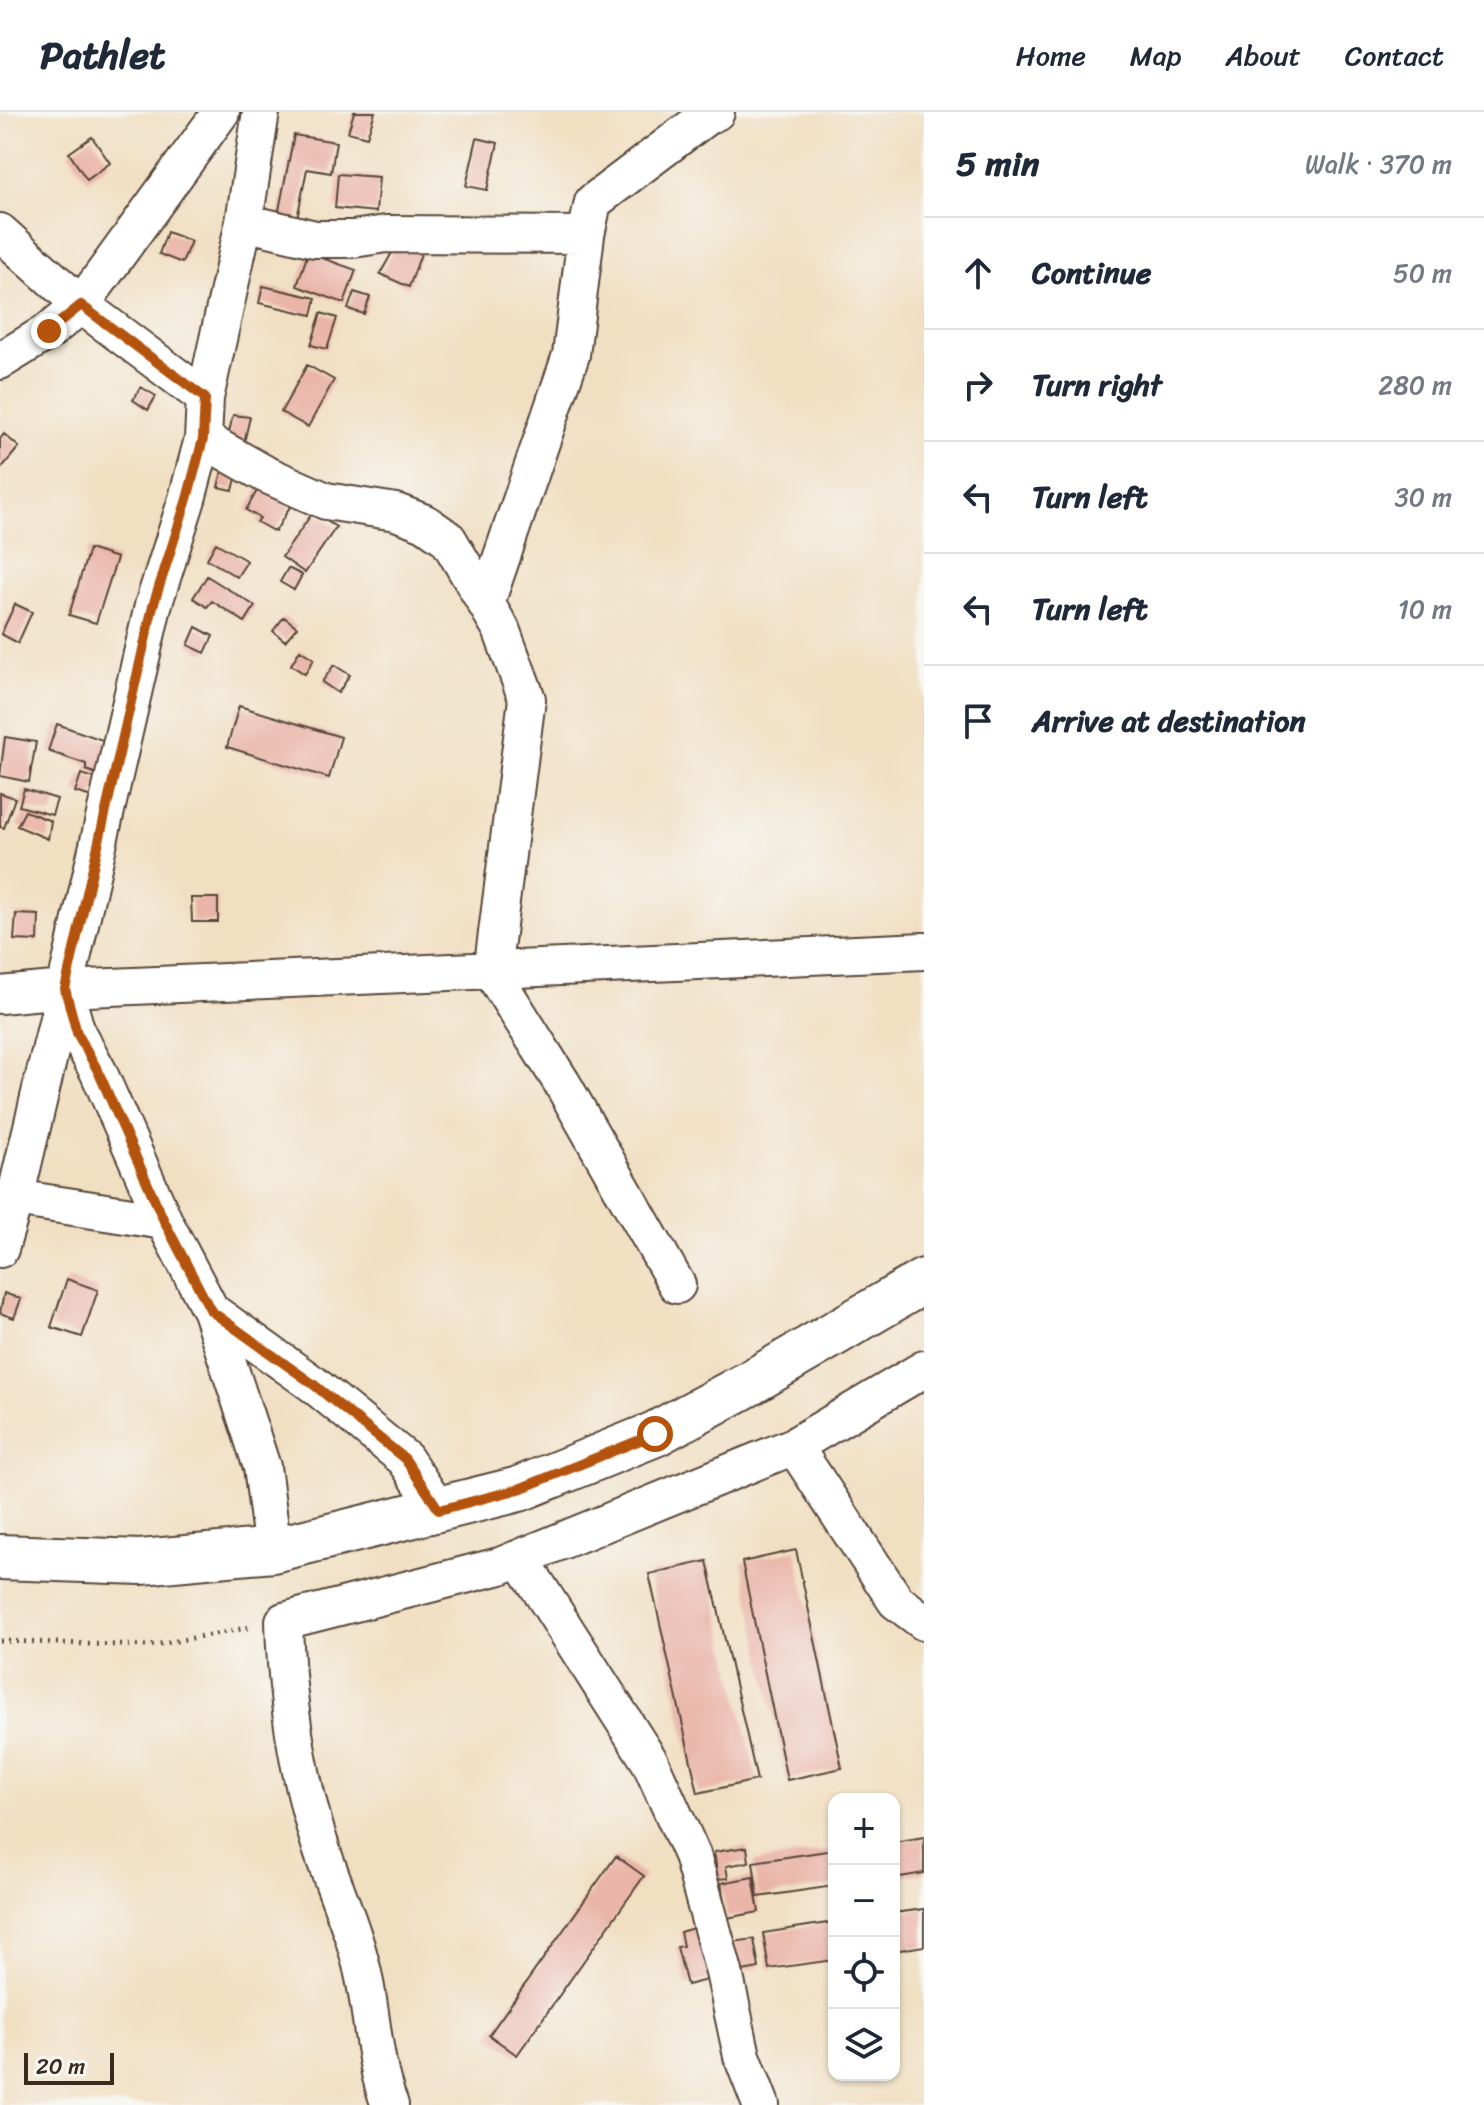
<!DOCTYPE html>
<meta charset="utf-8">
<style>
:root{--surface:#fff;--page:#f6f6f7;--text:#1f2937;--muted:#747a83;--line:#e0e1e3}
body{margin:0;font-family:Sriracha,sans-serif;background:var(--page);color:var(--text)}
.controls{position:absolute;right:24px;bottom:24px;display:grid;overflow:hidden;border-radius:16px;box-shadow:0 2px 6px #0004}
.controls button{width:72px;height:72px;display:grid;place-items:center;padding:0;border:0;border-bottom:2px solid var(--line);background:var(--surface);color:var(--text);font:40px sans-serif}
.scale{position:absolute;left:24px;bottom:20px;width:90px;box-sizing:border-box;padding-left:8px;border:4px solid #3b2a1e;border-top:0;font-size:22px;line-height:28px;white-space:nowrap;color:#3b2a1e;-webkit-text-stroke:6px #f6f6f2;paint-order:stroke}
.stop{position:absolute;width:24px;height:24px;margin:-18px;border:6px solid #b45309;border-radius:50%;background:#fff}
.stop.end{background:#b45309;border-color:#fff;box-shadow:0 2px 8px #0008}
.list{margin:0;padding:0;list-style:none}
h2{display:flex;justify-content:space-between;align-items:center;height:104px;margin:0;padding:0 32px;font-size:34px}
h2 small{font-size:26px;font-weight:400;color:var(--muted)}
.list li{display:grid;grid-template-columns:52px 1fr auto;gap:24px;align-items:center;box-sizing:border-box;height:112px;padding:0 32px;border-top:2px solid var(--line)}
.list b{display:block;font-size:30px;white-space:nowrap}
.list em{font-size:26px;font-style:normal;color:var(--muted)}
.icon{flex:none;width:44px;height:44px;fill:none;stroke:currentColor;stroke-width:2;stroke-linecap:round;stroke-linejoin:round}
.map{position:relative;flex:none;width:924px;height:1993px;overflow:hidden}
header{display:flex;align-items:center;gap:48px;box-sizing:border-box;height:112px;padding:0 40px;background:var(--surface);border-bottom:2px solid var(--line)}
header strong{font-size:38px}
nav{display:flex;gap:44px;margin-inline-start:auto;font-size:28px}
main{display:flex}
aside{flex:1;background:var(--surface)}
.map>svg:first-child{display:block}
.building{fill:#eab5a8}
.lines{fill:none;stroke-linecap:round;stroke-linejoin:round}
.minor-casing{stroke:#564537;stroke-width:40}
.major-casing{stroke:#564537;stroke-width:48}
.path{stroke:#564537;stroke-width:5;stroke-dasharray:2 6;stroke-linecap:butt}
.minor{stroke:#fff;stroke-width:36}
.major{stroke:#fff;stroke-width:44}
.route{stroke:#b45309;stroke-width:10}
</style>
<header>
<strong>Pathlet</strong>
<nav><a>Home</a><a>Map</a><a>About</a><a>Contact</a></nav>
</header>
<main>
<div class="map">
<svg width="924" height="1993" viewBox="0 0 924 1993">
<rect width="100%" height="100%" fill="#f6f6f2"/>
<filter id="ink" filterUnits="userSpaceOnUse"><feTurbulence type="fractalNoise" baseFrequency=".0125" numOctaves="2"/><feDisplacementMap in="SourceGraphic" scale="16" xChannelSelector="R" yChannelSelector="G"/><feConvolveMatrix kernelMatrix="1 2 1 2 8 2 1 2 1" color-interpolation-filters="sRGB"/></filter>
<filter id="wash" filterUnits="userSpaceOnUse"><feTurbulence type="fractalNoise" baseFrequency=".006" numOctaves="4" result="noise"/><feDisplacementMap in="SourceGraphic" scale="32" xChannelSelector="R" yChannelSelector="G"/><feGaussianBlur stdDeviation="1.8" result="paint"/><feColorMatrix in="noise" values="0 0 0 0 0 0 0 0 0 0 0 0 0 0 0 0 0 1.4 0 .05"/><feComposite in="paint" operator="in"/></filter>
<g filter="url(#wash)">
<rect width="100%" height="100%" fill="#f1dfc2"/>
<g id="blocks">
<!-- building -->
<path class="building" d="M354 0H375L367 25 348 20Z
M294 23 336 30 331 61 307 57 295 117 276 113Z
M92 25 110 51 87 68 69 41Z
M477 26 498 31 487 78 466 74Z
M338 62 379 65 376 100 335 96Z
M167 120 191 129 182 151 159 142Z
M398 130 422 139 409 175 380 162Z
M308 141 356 158 344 191 297 174Z
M263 174 316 186 312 203 259 191Z
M354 180 370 185 364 202 348 197Z
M321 201 337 206 327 237 311 233Z
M307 253 334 268 308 315 281 300Z
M141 275 156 284 148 298 133 288Z
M233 303 250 305 242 339 226 333Z
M4 322 19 335 0 358V327Z
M225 348 239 355 233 378 218 375Z
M262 370 294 388 275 420 257 410 260 406 246 398Z
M313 400 336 415 305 461 282 445Z
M216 431 247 449 237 465 207 447Z
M89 437 117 446 96 511 69 503Z
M288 456 302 463 294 478 280 470Z
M207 464 255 494 245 510 212 489 207 495 193 486Z
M15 492 32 500 18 531 1 522Z
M284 505 297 515 285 529 273 519Z
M196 515 213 524 205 541 188 533Z
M300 538 314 547 305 562 291 553Z
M334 553 350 563 338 581 322 570Z
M239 594 341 625 329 666 227 635Z
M57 612 111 631 100 663 86 658V652L48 639Z
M5 625 36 630 29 670 0 664Z
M81 662 98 667 92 685 75 680Z
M24 677 57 687 52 703 19 694Z
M0 681 15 686 4 716 0 715Z
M25 699 51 709 48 727 17 714Z
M191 786H218V810H192Z
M16 802 39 803 38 829 14 828Z
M67 1167 98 1178 82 1225 51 1215Z
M4 1181 21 1187 14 1206 0 1201Z
M796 1438 842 1656 787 1668 742 1450Z
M707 1449 757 1668 698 1681 649 1462Z
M924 1725V1761L894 1766V1730Z
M747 1735 749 1750 726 1754 728 1766 718 1767 714 1740Z
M834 1738V1774L758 1785 753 1750Z
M616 1744 644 1764 517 1943 489 1923Z
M753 1765 759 1800 727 1806 721 1771Z
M924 1797V1834L894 1839V1801Z
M834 1810V1848L769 1857 763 1821Z
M697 1815 711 1867 687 1873 677 1835 683 1834 680 1820Z
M754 1827 759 1856 737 1860 732 1830Z"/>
</g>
</g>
<g filter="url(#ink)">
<use href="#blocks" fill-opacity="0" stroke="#564537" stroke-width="2"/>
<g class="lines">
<defs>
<path id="minor" d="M244 110 315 127H353L386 122 586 123 593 90 707 4 716 0
M0 120 81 193 205 286
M0 249 49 219 81 193 221 0
M203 327 265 362 326 389 396 400 425 411 448 427 501 517 527 587 492 860 562 971 677 1173
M486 491 571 243 586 123
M65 879 77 921 98 959 164 1109 211 1199 313 1272 405 1347 439 1398
M0 883 65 877 924 839
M15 1086 164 1109
M0 1137 15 1086 65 877 153 494 187 387 203 327 205 286 244 110 261 0
M211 1199 262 1355 273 1438
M794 1334 896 1489 924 1510
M520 1446 650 1650 692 1743 724 1860 742 1944 761 1993
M390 1993C373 1951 373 1905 363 1861 354 1819 336 1780 322 1739 298 1665 286 1586 284 1509L500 1454 794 1334 924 1257"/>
<path id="major" d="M0 1445 141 1450 273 1438 519 1377 655 1322 750 1271 924 1169"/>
</defs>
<!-- minor casing -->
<use href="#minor" class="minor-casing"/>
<!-- major casing -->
<use href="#major" class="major-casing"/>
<!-- path -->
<path class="path" d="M0 1529 149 1534 252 1515"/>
<!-- minor -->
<use href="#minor" class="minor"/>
<!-- major -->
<use href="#major" class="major"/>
</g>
</g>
<g class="lines" filter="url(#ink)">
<!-- route -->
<path class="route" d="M49 219 81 193 205 286 203 327 187 387 153 494 65 877 77 921 98 959 164 1109 211 1199 313 1272 405 1347 439 1398 519 1377 655 1322"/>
</g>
</svg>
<div class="controls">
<button>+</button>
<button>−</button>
<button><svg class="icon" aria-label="locate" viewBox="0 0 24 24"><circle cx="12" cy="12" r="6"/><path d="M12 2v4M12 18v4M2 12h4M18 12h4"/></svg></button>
<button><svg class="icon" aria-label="layers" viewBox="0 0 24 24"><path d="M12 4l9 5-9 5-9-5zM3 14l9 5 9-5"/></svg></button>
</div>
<div class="scale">20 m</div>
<div class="stop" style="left:655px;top:1322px"></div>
<div class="stop end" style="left:49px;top:219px"></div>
</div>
<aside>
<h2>5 min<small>Walk · 370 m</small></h2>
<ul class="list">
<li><svg class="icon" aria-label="ahead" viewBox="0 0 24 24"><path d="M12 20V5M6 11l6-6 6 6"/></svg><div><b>Continue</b></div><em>50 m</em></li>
<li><svg class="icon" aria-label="right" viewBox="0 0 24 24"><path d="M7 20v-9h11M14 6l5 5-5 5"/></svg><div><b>Turn right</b></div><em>280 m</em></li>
<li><svg class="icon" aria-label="left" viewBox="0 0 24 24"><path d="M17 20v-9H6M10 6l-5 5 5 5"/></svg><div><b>Turn left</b></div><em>30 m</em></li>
<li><svg class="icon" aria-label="left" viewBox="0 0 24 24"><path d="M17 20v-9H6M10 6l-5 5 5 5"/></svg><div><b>Turn left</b></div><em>10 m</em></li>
<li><svg class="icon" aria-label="arrive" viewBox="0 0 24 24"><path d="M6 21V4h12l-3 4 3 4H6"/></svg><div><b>Arrive at destination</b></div></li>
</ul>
</aside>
</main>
